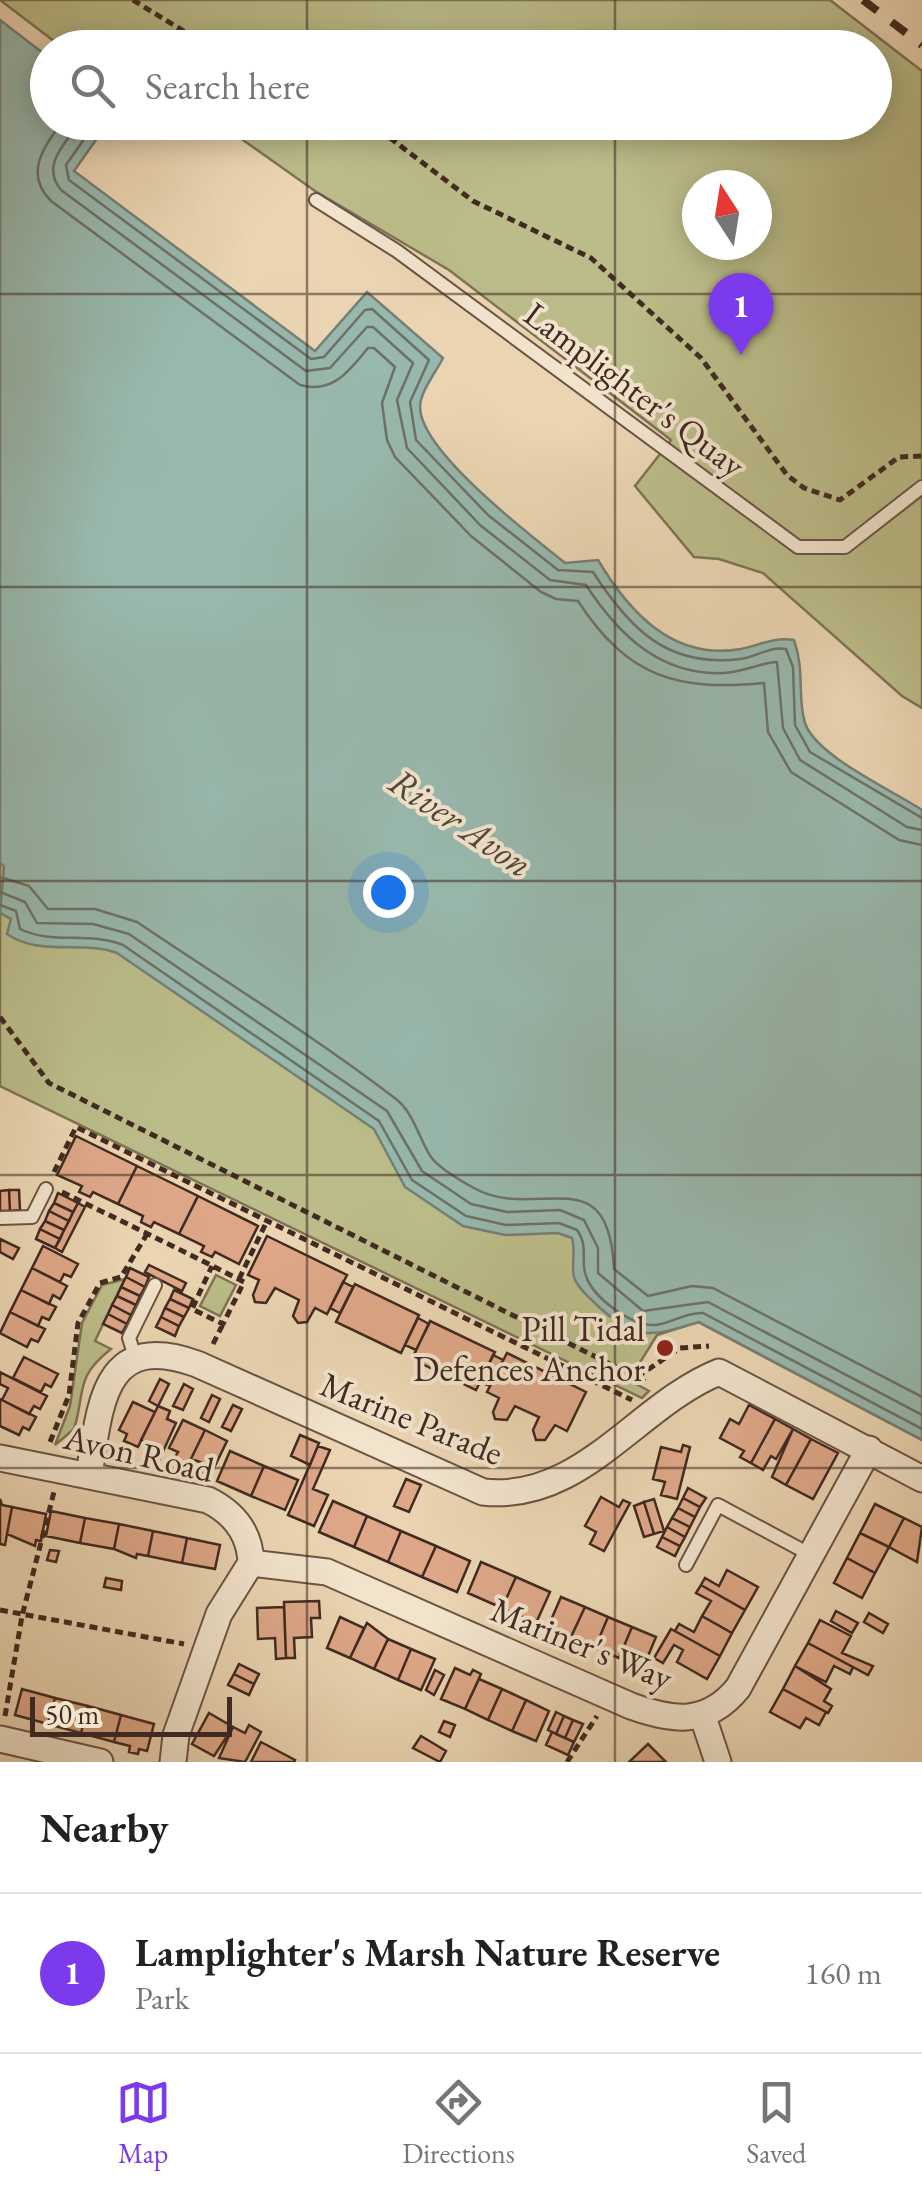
<!DOCTYPE html>
<style>
:root{--surface:#fff;--page:#f6f6f6;--text:#222;--muted:#767676;--line:#e0e0e0;--accent:#7c3aed}
body{margin:0;font-family:"EB Garamond",serif;background:var(--page);color:var(--text)}
.compass{position:absolute;left:682px;top:170px;width:90px;height:90px;border-radius:50%;background:var(--surface);box-shadow:0 5px 25px #0003;rotate:348deg}
.scale{position:absolute;left:30px;bottom:25px;width:202px;box-sizing:border-box;padding-left:10px;border:5px solid #412a21;border-top:0;font-size:28px;line-height:35px;white-space:nowrap;color:#412a21;-webkit-text-stroke:8px #f1e3cc;paint-order:stroke}
.you{position:absolute;left:388px;top:892px;width:35px;height:35px;margin:-25px;border:8px solid #fff;border-radius:50%;background:#1a73e8;box-shadow:0 0 0 15px #1a73e833}
.badge{display:grid;place-items:center;width:65px;height:65px;border-radius:50%;background:var(--accent);color:#fff;font-size:32px;font-weight:700}
.pin{position:absolute;translate:-50% -82px;filter:drop-shadow(0 2px 5px #0008)}
.pin::after{content:'';position:absolute;top:52px;width:35px;height:30px;background:inherit;clip-path:polygon(0 0,100% 0,50% 100%)}
.list{margin:0;padding:0;list-style:none}
h2{display:flex;justify-content:space-between;align-items:center;height:130px;margin:0;padding:0 40px;font-size:42px}
h2 small{font-size:32px;font-weight:400;color:var(--muted)}
.list li{display:grid;grid-template-columns:65px 1fr auto;gap:30px;align-items:center;box-sizing:border-box;height:160px;padding:0 40px;border-top:2px solid var(--line)}
.list b{display:block;font-size:38px;white-space:nowrap}
.list p{margin:0;font-size:32px;white-space:nowrap;color:var(--muted)}
.list em{font-size:32px;font-style:normal;color:var(--muted)}
.icon{flex:none;width:55px;height:55px;fill:none;stroke:currentColor;stroke-width:2;stroke-linecap:round;stroke-linejoin:round}
.map{position:relative;flex:none;width:922px;height:1762px;overflow:hidden}
.search{position:absolute;background:var(--surface);box-shadow:0 5px 25px #0003;left:30px;right:30px;top:30px;height:110px;display:flex;align-items:center;gap:25px;box-sizing:border-box;padding:0 35px;border-radius:55px;color:var(--muted);font-size:38px}
.sheet{height:290px;background:var(--surface)}
nav{display:flex;justify-content:space-around;align-items:center;box-sizing:border-box;height:140px;border-top:2px solid var(--line);background:var(--surface);font-size:28px;color:var(--muted)}
nav a{display:grid;justify-items:center;gap:5px}
nav .on{color:var(--accent)}
.map>svg:first-child{display:block}
.green{fill:#bbbc89;stroke:#7e7355;stroke-width:2.5;fill-rule:evenodd}
.water{fill:#98b8ad;stroke:#757f75;stroke-width:2.5}
.lines{fill:none;stroke-linecap:round;stroke-linejoin:round}
.shore{stroke:#6c7167;stroke-width:2.5}
.building{fill:#dea888;stroke:#412a21;stroke-width:2.5}
.service-casing{stroke:#6b5445;stroke-width:16}
.minor-casing{stroke:#6b5445;stroke-width:29}
.path{stroke:#412a21;stroke-width:5;stroke-dasharray:8 5;stroke-linecap:butt}
.service{stroke:#f1e3cc;stroke-width:12}
.minor{stroke:#f1e3cc;stroke-width:25}
.rail{stroke:#412a21;stroke-width:8;stroke-dasharray:18 18;stroke-linecap:butt}
.grid{fill:none;stroke:#412a21;stroke-width:2.5;stroke-opacity:0.55}
.poi-dot{fill:#8f2418;stroke:#f1e3cc;stroke-width:4}
.labels{text-anchor:middle;dominant-baseline:central;stroke-width:8;stroke-linejoin:round;paint-order:stroke}
.street-label{font-size:35px;fill:#412a21;stroke:#f1e3cc}
.poi-label{font-size:35px;fill:#412a21;stroke:#f1e3cc;text-anchor:end}
.water-label{font-size:38px;font-style:italic;fill:#52463d;stroke:#f1e3cc}
</style>
<div class="map">
<svg width="922" height="1762" viewBox="0 0 922 1762">
<rect width="100%" height="100%" fill="#ead4b1"/>
<filter id="stains"><feTurbulence type="fractalNoise" baseFrequency=".002" numOctaves="4"/><feColorMatrix values="0 0 0 0 .2 0 0 0 0 .09 0 0 0 0 .02 0 0 0 .5 -.17"/></filter>
<radialGradient id="worn" r=".72"><stop offset=".6" stop-color="#630" stop-opacity="0"/><stop offset="1" stop-color="#630" stop-opacity=".3"/></radialGradient>
<!-- green -->
<path class="green" d="M0 0H830L922 71V708L902 696 763 573 719 559 694 557 635 486 671 440 449 270 315 191 219 123 874 122V48H63ZM697 185H757V245H697Z
M0 650 922 1440 698 1322 657 1335 629 1380 649 1391 642 1398 0 1086Z
M216 1275 236 1285 220 1316 200 1306Z
M125 1279 95 1341 111 1349C74 1378 86 1391 74 1429L55 1445 70 1406 82 1323 102 1285Z"/>
<!-- water -->
<path class="water" d="M0 20 47 56 48 122 108 123 74 171 315 351 367 292 443 358C436 372 420 392 420 407 420 451 529 534 565 563L598 560C629 612 673 661 741 649 761 645 772 637 794 640 805 670 797 698 805 723 816 756 892 790 922 810V1440L699 1322C652 1336 638 1342 599 1307 591 1299 577 1288 574 1277 571 1264 576 1252 572 1238L558 1233 505 1235 463 1226 405 1187 374 1129 117 953C81 940 41 957 7 934L11 919 0 913 4 866 0 863Z"/>
<g class="lines">
<!-- shore -->
<path class="shore" d="M62 122C43 148 24 174 51 201L300 385C333 394 349 371 368 348H374L395 367 382 403 387 440 395 457 471 536 541 592 556 599 578 601C628 678 677 691 764 683L768 732 791 772 899 840 922 845
M80 122C66 143 40 165 61 190L306 371 330 368 367 327H373L413 363 397 400 407 448 480 525 550 580 586 585C618 634 660 676 724 673 743 672 760 663 777 662L783 728 800 760 907 827 922 830
M96 122 66 165 69 180 311 359 324 357 365 310 372 309 429 360 410 402 416 440 488 515 558 570 593 572C629 628 667 668 740 659 757 657 769 646 786 649L793 667 795 725 810 752 922 818
M0 877 29 886 48 909H95L137 922C223 980 314 1036 396 1099 414 1113 419 1139 431 1157 440 1169 461 1181 474 1188 535 1223 609 1154 614 1269L648 1296 692 1286 713 1288 922 1397
M0 892 25 902 37 923 93 924 129 934 387 1111 422 1171 471 1204 507 1212 560 1210 584 1220 598 1248V1273L643 1311 708 1302 922 1415
M0 905 16 911 20 929C53 945 89 931 123 945L379 1121 412 1180 466 1216 506 1225 559 1223 577 1230C589 1246 580 1260 586 1276 593 1298 633 1327 656 1325 672 1323 686 1312 703 1313L922 1429"/>
</g>
<!-- building -->
<path class="building" d="M76 1136 137 1166 118 1204 93 1192 90 1197 79 1192 82 1186 57 1175Z
M137 1166 198 1196 179 1234 154 1222 151 1227 141 1222 143 1216 118 1204Z
M9 1190 10 1211H0V1191Z
M9 1190H19L20 1210 10 1211Z
M58 1193 78 1203 73 1212 54 1203Z
M198 1196 258 1226 239 1264 215 1252 212 1257 201 1252 204 1246 179 1234Z
M54 1203 73 1212 69 1221 49 1211Z
M78 1203 85 1207 62 1252 55 1248Z
M49 1211 69 1221 64 1230 45 1221Z
M45 1221 64 1230 60 1239 40 1229Z
M40 1229 60 1239 55 1248 36 1239Z
M267 1236 347 1275 327 1314 315 1308 307 1322 298 1323 293 1316 299 1300 275 1288 266 1303 255 1302 253 1295 259 1280 248 1275Z
M0 1239 19 1248 13 1259 0 1252Z
M43 1246 78 1264 71 1277 64 1274 60 1282 32 1268Z
M149 1265 186 1283 182 1291 145 1272Z
M32 1268 67 1286 60 1299 53 1295 49 1304 21 1290Z
M130 1268 149 1277 145 1287 126 1277Z
M126 1277 145 1287 140 1296 121 1287Z
M343 1282 353 1287 340 1313 330 1308Z
M355 1284 419 1315 401 1353 336 1322Z
M121 1287 140 1296 136 1305 117 1296Z
M21 1290 56 1307 49 1320 42 1317 38 1326 10 1312Z
M174 1290 193 1299 189 1308 170 1299Z
M117 1296 136 1305 131 1315 112 1305Z
M170 1299 189 1308 184 1317 165 1308Z
M112 1305 131 1315 127 1324 108 1314Z
M165 1308 184 1317 179 1326 161 1317Z
M10 1312 45 1329 38 1342 31 1339 27 1347 0 1333Z
M108 1314 127 1324 122 1333 103 1324Z
M161 1317 179 1326 175 1336 156 1327Z
M418 1318 429 1324 416 1350 405 1345Z
M430 1321 495 1352 476 1390 412 1359Z
M507 1353 586 1392 567 1431 555 1425 545 1440H536L533 1430 539 1417 515 1406 507 1420 495 1419 493 1412 499 1398 487 1392Z
M493 1355 503 1360 490 1386 480 1382Z
M24 1357 58 1374 51 1387 45 1384 41 1392 13 1378Z
M0 1372 47 1396 40 1409 34 1406 29 1414 2 1400 8 1388 0 1384Z
M160 1379 169 1384 158 1406 149 1401Z
M184 1384 193 1389 183 1410 173 1406Z
M212 1395 220 1399 209 1422 201 1418Z
M0 1399 36 1417 29 1430 23 1427 19 1435 0 1426Z
M133 1402 155 1412 138 1447 124 1441 127 1434 119 1430Z
M233 1405 242 1409 231 1431 222 1427Z
M749 1405 775 1419 751 1463 740 1457 744 1451 720 1438 730 1419 739 1424Z
M158 1406 170 1411 167 1419 176 1423 160 1458 146 1451 149 1445 141 1440Z
M775 1419 793 1429 776 1459 771 1456 763 1470 751 1463Z
M183 1420 205 1430 188 1465 174 1459 178 1452 169 1448Z
M793 1429 811 1439 786 1485 772 1477Z
M205 1430 227 1441 210 1476 196 1469 200 1462 191 1459Z
M300 1435 319 1443 310 1465 291 1456Z
M811 1439 838 1453 813 1499 786 1485Z
M683 1445 690 1447 677 1499 661 1495 665 1482 653 1479 661 1447 681 1452Z
M318 1446 330 1450 313 1489 328 1495 314 1526 288 1515Z
M230 1451 264 1466 251 1496 217 1481Z
M264 1466 298 1480 285 1510 251 1496Z
M406 1479 421 1485 409 1512 394 1506Z
M688 1488 706 1498 700 1507 683 1498Z
M601 1497 619 1507 623 1500 630 1503 604 1551 590 1544 596 1532 585 1526Z
M683 1498 700 1507 695 1517 678 1508Z
M0 1499 2 1505 12 1507 5 1545 0 1544Z
M654 1499 664 1531 654 1534 644 1502Z
M333 1501 367 1516 354 1547 319 1532Z
M644 1502 654 1534 644 1537 634 1506Z
M875 1504 904 1518 889 1547 860 1533Z
M12 1507 46 1514 41 1541 36 1540 35 1546 7 1534Z
M678 1508 695 1517 690 1527 672 1518Z
M51 1511 85 1518 80 1543 46 1536Z
M367 1516 401 1531 388 1562 354 1547Z
M85 1518 119 1524 114 1549 80 1543Z
M672 1518 690 1527 685 1537 667 1527Z
M904 1518 922 1527 917 1562 889 1547Z
M119 1524 153 1531 148 1556 137 1554 136 1558 114 1549Z
M667 1527 685 1537 680 1546 662 1537Z
M153 1531 187 1538 182 1563 148 1556Z
M401 1531 436 1546 422 1577 388 1562Z
M860 1533 889 1547 875 1573 847 1558Z
M662 1537 680 1546 675 1556 657 1547Z
M187 1538 220 1545 215 1569 182 1563Z
M436 1546 470 1561 457 1592 422 1577Z
M50 1550 59 1551 56 1562 47 1560Z
M847 1558 875 1573 862 1598 834 1583Z
M481 1562 516 1577 502 1608 468 1593Z
M727 1570 758 1587 745 1610 701 1585 705 1578 719 1586Z
M516 1577 550 1592 536 1623 502 1608Z
M106 1578 122 1581 121 1590 104 1587Z
M701 1585 745 1610 732 1633 702 1616 711 1601 696 1593Z
M561 1597 585 1607 571 1637 548 1627Z
M319 1601 320 1618H311L312 1637 294 1638 295 1658H286L284 1602Z
M284 1607 286 1658 276 1659 275 1638 258 1639 257 1608Z
M585 1607 608 1617 595 1648 571 1637Z
M836 1611 858 1623 852 1633 831 1621Z
M869 1613 888 1624 883 1633 864 1622Z
M702 1616 732 1633 720 1656 675 1631 679 1624 694 1632Z
M340 1617 364 1628 350 1658 327 1648Z
M608 1617 632 1627 619 1658 595 1648Z
M820 1620 851 1636 842 1653 873 1666 868 1675 808 1643Z
M367 1623 388 1639 374 1669 350 1658Z
M632 1627 656 1637 643 1668 619 1658Z
M671 1629 720 1656 707 1679 677 1662 683 1650 674 1645 663 1663 654 1658Z
M388 1639 411 1649 398 1680 374 1669Z
M808 1643 853 1667 850 1674 834 1666 826 1682 795 1666Z
M411 1649 435 1659 421 1690 398 1680Z
M239 1664 259 1674 254 1684 234 1674Z
M795 1666 831 1689 824 1701 832 1706 828 1713 783 1689Z
M455 1668 470 1675 473 1670 481 1674 465 1709 441 1699Z
M435 1670 444 1675 434 1695 426 1690Z
M234 1674 254 1684 249 1695 228 1685Z
M479 1679 502 1689 488 1720 465 1709Z
M22 1689 55 1698 48 1724 15 1715Z
M502 1689 526 1700 512 1731 488 1720Z
M783 1689 826 1712 819 1725 806 1718 800 1728 770 1712Z
M55 1698 88 1706 81 1733 48 1724Z
M526 1700 549 1711 536 1741 512 1731Z
M88 1706 121 1715 114 1742 81 1733Z
M556 1712 564 1716 556 1734 548 1730Z
M209 1713 233 1727 214 1756 192 1744Z
M121 1715 154 1724 147 1751 139 1749 138 1754 129 1752 130 1746 114 1742Z
M564 1716 573 1720 565 1738 556 1734Z
M573 1720 583 1724 574 1742 565 1738Z
M444 1721 455 1725 450 1737 439 1732Z
M249 1725 261 1732 245 1762 219 1758 233 1727 245 1733Z
M552 1732 574 1742 568 1755 546 1745Z
M421 1736 446 1751 440 1762 413 1748Z
M261 1742 295 1760 294 1762H251Z
M648 1744 666 1762H629Z"/>
<g class="lines">
<defs>
<path id="service" d="M316 200 397 251 798 547H845L922 487
M0 1218 32 1217 46 1189
M136 1360 129 1338 155 1285
M686 1565 718 1505 811 1555"/>
<path id="minor" d="M0 1458 208 1500C234 1513 250 1533 251 1563L219 1614 176 1735 173 1762
M89 1475C100 1408 102 1329 197 1364L483 1492C581 1503 637 1405 719 1372L922 1479
M251 1563 327 1572 631 1706C673 1721 707 1726 738 1688L869 1449
M703 1717 718 1762
M0 1739 100 1762"/>
</defs>
<!-- service casing -->
<use href="#service" class="service-casing"/>
<!-- minor casing -->
<use href="#minor" class="minor-casing"/>
<!-- path -->
<path class="path" d="M133 0 211 48
M369 122 473 201 591 258 701 358 787 475 804 488 840 500 899 457 922 456
M0 1017 49 1083 648 1383
M54 1172 76 1127 632 1400
M62 1192C123 1222 184 1251 244 1282L223 1324 192 1309 212 1266
M239 1279 267 1221
M213 1344 223 1324
M637 1377 680 1348 709 1346
M50 1442 69 1395 78 1323 100 1283 121 1277 147 1234
M0 1610 184 1644
M5 1716 22 1616 54 1492
M567 1762 597 1716"/>
<!-- service -->
<use href="#service" class="service"/>
<!-- minor -->
<use href="#minor" class="minor"/>
<!-- rail -->
<path class="rail" d="M863 0 922 45"/>
</g>
<!-- grid -->
<path class="grid" d="M307 0V48M615 0V48M307 122V1762M615 122V1762M0 294H922M0 587H922M0 881H922M0 1175H922M0 1468H922"/>
<!-- markers -->
<circle class="poi-dot" cx="665" cy="1348" r="10"/>
<g class="labels">
<!-- street labels -->
<g class="street-label">
<text transform="translate(635 389) rotate(37)">Lamplighter's Quay</text>
<text transform="translate(412 1418) rotate(22)">Marine Parade</text>
<text transform="translate(139 1453) rotate(13)">Avon Road</text>
<text transform="translate(582 1643) rotate(22)">Mariner's Way</text>
</g>
<!-- poi labels -->
<g class="poi-label">
<text x="645" y="1328">Pill Tidal<tspan x="645" dy="40">Defences Anchor</tspan></text>
</g>
<!-- water labels -->
<g class="water-label">
<text transform="translate(461 822) rotate(34)">River Avon</text>
</g>
</g>
<rect width="100%" height="100%" filter="url(#stains)"/>
<rect width="100%" height="100%" fill="url(#worn)"/>
</svg>
<svg class="compass" viewBox="-18 -18 36 36"><path d="M0-13l5 13h-10z" fill="#e53935"/><path d="M0 13l5-13h-10z" fill="#767676"/></svg>
<div class="scale">50 m</div>
<div class="you"></div>
<div class="pin badge" style="left:741px;top:355px">1</div>
<div class="search"><svg class="icon" aria-label="search" viewBox="0 0 24 24"><circle cx="10" cy="10" r="6"/><path d="M15 15l6 6"/></svg>Search here</div>
</div>
<section class="sheet">
<h2>Nearby<small></small></h2>
<ul class="list">
<li><span class="badge">1</span><div><b>Lamplighter's Marsh Nature Reserve</b><p>Park</p></div><em>160 m</em></li>
</ul>
</section>
<nav>
<a class="on"><svg class="icon" aria-label="map" viewBox="0 0 24 24"><path d="M3 6l6-2 6 2 6-2v14l-6 2-6-2-6 2zM9 4v14M15 6v14"/></svg>Map</a>
<a><svg class="icon" aria-label="directions" viewBox="0 0 24 24"><path d="M12 3l9 9-9 9-9-9zM9 14v-3h6M13 9l2 2-2 2"/></svg>Directions</a>
<a><svg class="icon" aria-label="saved" viewBox="0 0 24 24"><path d="M7 4h10v16l-5-4-5 4z"/></svg>Saved</a>
</nav>
